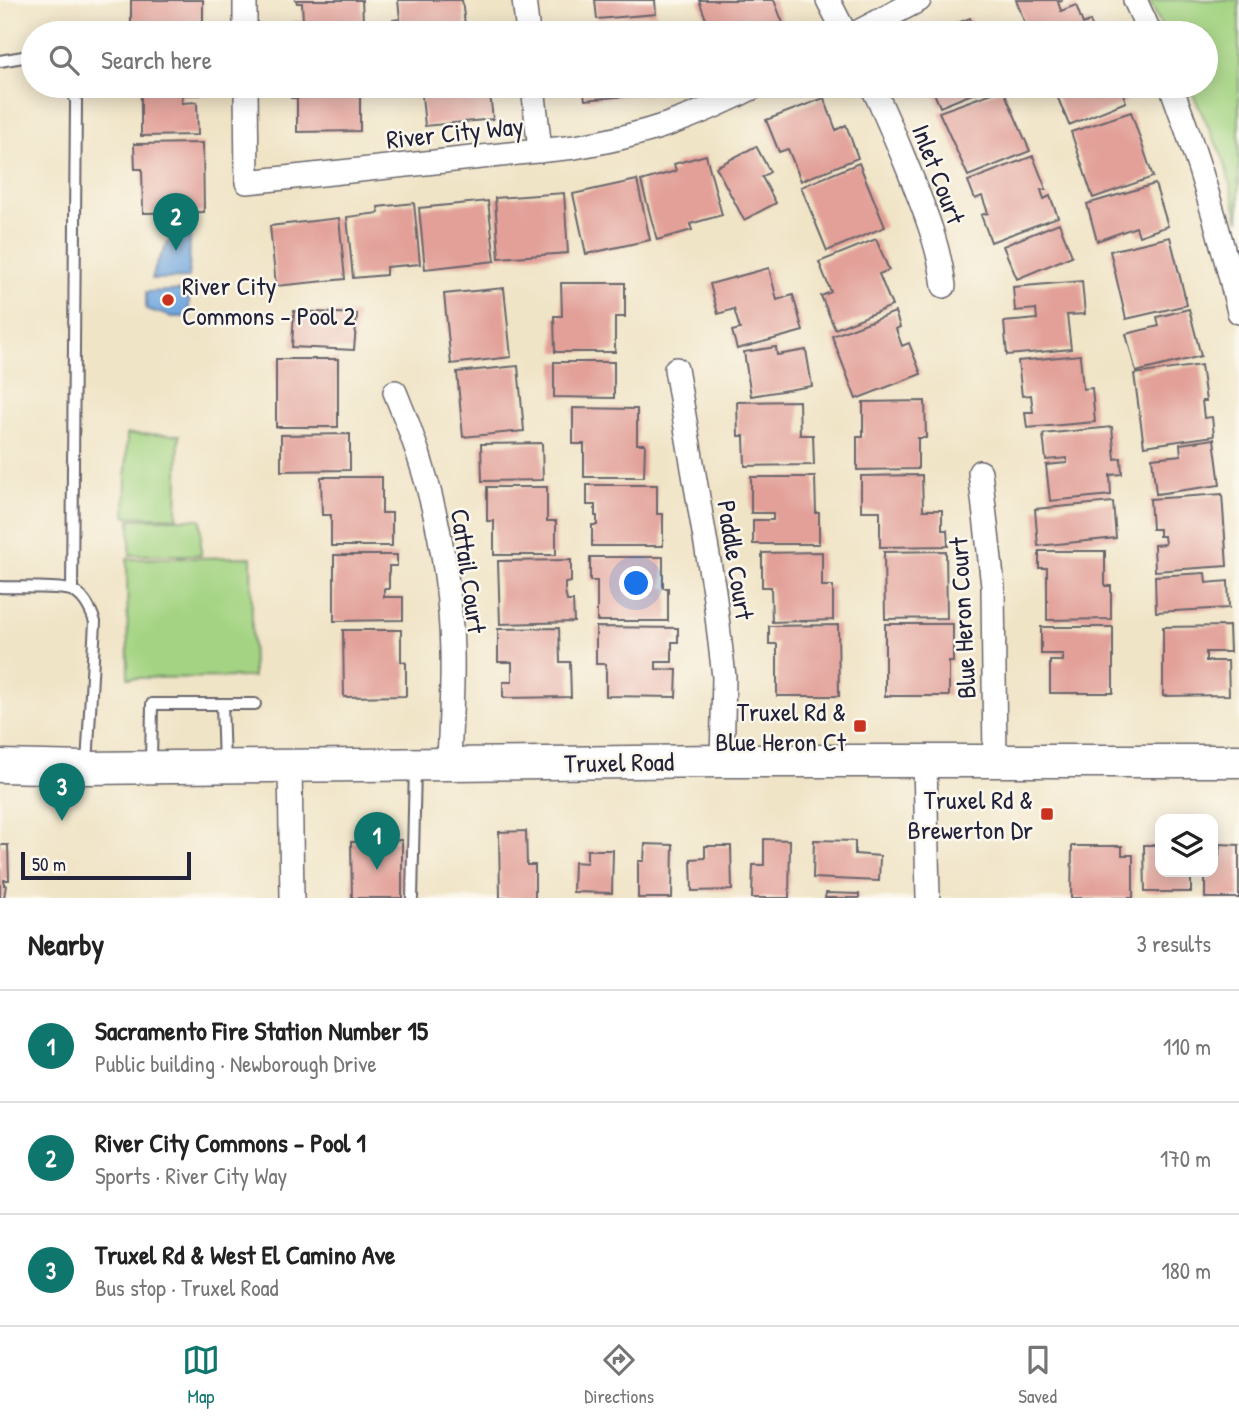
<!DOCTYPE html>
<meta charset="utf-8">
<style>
:root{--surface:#fff;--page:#f2f2f2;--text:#222;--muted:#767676;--line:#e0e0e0;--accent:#0f766e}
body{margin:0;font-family:"Patrick Hand",sans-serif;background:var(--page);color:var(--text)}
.controls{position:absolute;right:21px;bottom:21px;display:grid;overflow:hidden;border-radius:14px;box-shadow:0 4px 18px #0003}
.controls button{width:63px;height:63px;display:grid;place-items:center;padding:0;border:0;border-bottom:2px solid var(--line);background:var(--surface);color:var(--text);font:35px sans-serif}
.scale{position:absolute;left:21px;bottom:18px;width:170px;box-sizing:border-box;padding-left:7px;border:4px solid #22223b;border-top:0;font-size:19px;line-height:24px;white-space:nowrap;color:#22223b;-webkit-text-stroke:5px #fbf7ec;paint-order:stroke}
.you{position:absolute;left:637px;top:584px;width:24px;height:24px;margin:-18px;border:5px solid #fff;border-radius:50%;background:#1a73e8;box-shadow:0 0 0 10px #1a73e833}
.badge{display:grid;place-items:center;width:46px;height:46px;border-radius:50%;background:var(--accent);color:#fff;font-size:23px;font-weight:700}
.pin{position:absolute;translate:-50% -58px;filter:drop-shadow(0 2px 4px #0008)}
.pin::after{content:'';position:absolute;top:37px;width:24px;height:21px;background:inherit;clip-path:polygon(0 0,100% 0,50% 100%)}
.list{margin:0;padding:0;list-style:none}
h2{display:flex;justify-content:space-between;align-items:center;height:91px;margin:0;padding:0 28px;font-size:30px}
h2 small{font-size:23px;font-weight:400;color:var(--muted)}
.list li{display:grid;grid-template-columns:46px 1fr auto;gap:21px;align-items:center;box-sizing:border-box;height:112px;padding:0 28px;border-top:2px solid var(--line)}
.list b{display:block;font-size:26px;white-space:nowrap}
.list p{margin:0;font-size:23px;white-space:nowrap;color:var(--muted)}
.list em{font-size:23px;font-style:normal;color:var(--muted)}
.icon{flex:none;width:38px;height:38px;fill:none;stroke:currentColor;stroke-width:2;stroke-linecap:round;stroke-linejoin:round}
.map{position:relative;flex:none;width:1239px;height:898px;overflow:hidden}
.search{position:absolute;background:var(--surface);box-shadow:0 4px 18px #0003;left:21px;right:21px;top:21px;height:77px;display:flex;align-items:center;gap:18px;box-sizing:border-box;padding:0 24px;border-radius:38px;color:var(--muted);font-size:26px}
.sheet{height:427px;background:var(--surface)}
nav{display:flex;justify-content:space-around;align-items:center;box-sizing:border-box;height:98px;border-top:2px solid var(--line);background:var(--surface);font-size:19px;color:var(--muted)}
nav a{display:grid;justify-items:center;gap:4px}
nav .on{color:var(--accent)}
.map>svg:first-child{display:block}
.green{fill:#a4d483;stroke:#637b5f;stroke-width:2}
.water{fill:#70a6de;stroke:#49648c;stroke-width:2}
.building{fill:#e2a099}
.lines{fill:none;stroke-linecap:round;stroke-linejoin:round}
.lane-casing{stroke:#6a666c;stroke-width:14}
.street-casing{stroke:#6a666c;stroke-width:26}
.secondary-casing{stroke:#6a666c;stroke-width:35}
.lane{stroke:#fff;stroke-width:10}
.street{stroke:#fff;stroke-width:23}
.secondary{stroke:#fff;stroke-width:32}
.poi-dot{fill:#c8321e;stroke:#fbf7ec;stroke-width:2.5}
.labels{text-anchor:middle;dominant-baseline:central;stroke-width:5;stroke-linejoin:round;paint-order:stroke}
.street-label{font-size:26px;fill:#22223b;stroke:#fbf7ec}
.poi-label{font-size:26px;fill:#22223b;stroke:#fbf7ec;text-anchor:end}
</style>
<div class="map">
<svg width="1239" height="898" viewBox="0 0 1239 898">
<rect width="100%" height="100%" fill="#fbf7ec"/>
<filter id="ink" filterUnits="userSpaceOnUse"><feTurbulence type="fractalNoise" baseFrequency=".0143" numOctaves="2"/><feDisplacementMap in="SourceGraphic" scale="14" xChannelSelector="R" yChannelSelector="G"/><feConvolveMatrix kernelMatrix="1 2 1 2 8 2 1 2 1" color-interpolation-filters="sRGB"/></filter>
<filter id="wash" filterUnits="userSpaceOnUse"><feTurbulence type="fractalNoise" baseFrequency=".00686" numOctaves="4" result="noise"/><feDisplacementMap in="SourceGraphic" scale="28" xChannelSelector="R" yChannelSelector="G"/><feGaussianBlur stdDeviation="1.57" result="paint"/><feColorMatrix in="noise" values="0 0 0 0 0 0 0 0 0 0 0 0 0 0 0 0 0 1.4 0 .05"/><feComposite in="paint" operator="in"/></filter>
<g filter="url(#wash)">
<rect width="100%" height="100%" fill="#f0e4c6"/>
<!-- green -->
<path class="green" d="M1149 0H1239V221L1224 160 1189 86H1206V33H1165Z
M127 434 179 435 177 518 125 516Z
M130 519H201V555H130Z
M251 557 253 677 128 678 127 559Z"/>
<!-- water -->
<path class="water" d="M171 237H190L189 278 152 279 156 265Z
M189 290V317H172L146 309V292Z"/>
<g id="blocks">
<!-- building -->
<path class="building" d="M131 0H203V28H207V33H141V29H131Z
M296 0H362L363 21H353V33H291V21H303L302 3H297Z
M398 0H462L466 33H395L393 20 400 19Z
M595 0H655L656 14 597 19Z
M699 0H774L784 26 765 33H711Z
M1016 0H1063L1058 2 1061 11 1076 5 1083 24 1090 21 1094 32 1029 33Z
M970 18 976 33H933Z
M650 21 651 33H578L577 29Z
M141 86H201V95H182V103L197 102 198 135 141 136Z
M291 86H354V96H360V131L297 132V98H291Z
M421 86H489L493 119 425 126Z
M583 86H646L647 94 585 100Z
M931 86H992L940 107Z
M1053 86H1120L1126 102 1069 125Z
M1003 89 1030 151 968 176 939 112Z
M824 98 836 130 846 125 858 158 801 181 788 149 779 152 766 120Z
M1131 112 1153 177 1093 198 1071 132Z
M203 143 204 212 143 213 142 169H135L134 144Z
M756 146 770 172 762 177 776 203 744 220 716 167Z
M706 155 722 215 690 224 692 230 657 240 641 181 676 171 674 164Z
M1033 156 1046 189 1041 190 1044 199 1050 196 1058 217 991 242 981 215 988 213 982 196 975 199 968 181Z
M859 163 885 227 827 251 801 187Z
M637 180 650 240 586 254 573 194Z
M1155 184 1168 226 1139 236 1136 227 1097 241 1087 204Z
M564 193 568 253 499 258 495 198Z
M488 201 495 261 425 269 419 208Z
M414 203 420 264 386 267V275L353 278 347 217 379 213 378 207Z
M339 218 345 279 276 286 270 226Z
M1059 223 1072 256 1017 279 1003 246Z
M1170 237 1187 305 1126 319 1110 251Z
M876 239 889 270 879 274 892 306 835 329 821 296 831 292 819 262Z
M769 268 777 300 793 295 803 331 737 349 732 331 740 329 734 309 718 314 710 284Z
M1082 281 1085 314 1067 315 1071 349 1007 355 1004 322 1037 319 1036 309 1015 311 1013 287Z
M561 283H625V317H615V352H555L554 316H562Z
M504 288 511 357 451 364 444 294Z
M1189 309 1201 356 1136 372 1126 334 1159 326 1157 317Z
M294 311 357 314 354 350 292 347Z
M895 312 900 327 896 329 902 346 909 343 921 374 856 399 832 336Z
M776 347 777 355 806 350 812 386 751 396 744 352Z
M1080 355 1083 389 1092 388 1095 422 1027 428 1025 412H1033L1031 395 1022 396 1018 361Z
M276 359H338V427H276Z
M554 362H614V398L554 397Z
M1201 365 1206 401H1202L1204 418 1212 417 1214 436 1144 446 1134 374Z
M518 366 524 431 463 437 457 372Z
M799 401 800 435H813L814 465 745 466 744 436H738L737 402Z
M925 401 926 438H918V469L857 470V437H863V402Z
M573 408 637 409V444H645L644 477H584V444H573Z
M1112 427 1115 459 1121 458 1122 474 1110 475 1111 495 1050 501 1046 465 1067 463V458L1046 460 1043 434Z
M350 434V470L281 471V435Z
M1214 439 1220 485 1156 494 1152 458 1181 455 1180 444Z
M542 443 543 480 482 481 481 444Z
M922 475 923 510H942V530H947L948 546 880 547V511H861V476Z
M321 477H382V513H392V546H331V515H322Z
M751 477H815L816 513H819V544H753V520H773V513H751Z
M587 485H657V514H663V546H592V525H597V516H595V505H587Z
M487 487H547V521H556V555H494V521H487Z
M1222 494 1227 566 1155 571 1154 545 1165 544 1164 536H1159V529H1152L1150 499Z
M1113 502 1116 538 1038 546 1035 509Z
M946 551 947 618 885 619 884 552Z
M1039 551H1105V586H1111V619L1047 620V568H1039Z
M822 552V586H833V620L772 622 771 587H762V553Z
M334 555H397V566H389V589H384V597H403V620L334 621Z
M590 557H663V588H668V621H597V581H590Z
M571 560V582L565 583V591L567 601H573L574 622 500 624 498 561Z
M1205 573 1206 583 1228 581 1229 608 1156 612 1155 576Z
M885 624H953V662H949V696H885Z
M838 625 839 696H777V644H769V626Z
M1229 626 1230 652H1206V661H1228L1229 695 1163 696V627Z
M596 627 678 628V642H672V662H656V669L677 670 676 697 606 696V664H596Z
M1041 627H1113V693H1050V661H1063V654H1041Z
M559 628 560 662H570L571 697 503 698V682H512V662H498V629Z
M343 630H401V661L406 663V696L344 697Z
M526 831 527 865H535V898H500L499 832Z
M764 839 790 840 789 898H752L753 865H764Z
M402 840V898H352L351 842Z
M814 840 855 841V854L880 856 879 881 813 878Z
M645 844 673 845 672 898H638V861H644Z
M1220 844 1239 845V898H1205V872H1213V855H1219Z
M0 845H8L9 880H4V885H6L4 898H0Z
M1144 845H1160V872H1191V892H1145Z
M705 846H731L732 890 692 891 691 859 705 858Z
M1072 846H1122V855H1133V898H1071Z
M587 850H613L612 893 573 892 574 862 587 863Z
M826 893 859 894V898H825Z"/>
</g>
</g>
<g filter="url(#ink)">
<use href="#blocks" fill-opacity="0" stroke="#6a666c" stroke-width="2"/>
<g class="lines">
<defs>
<path id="lane" d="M0 61 23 57 33 59
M71 86 76 101 72 590
M0 587C14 588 63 586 73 591 85 597 91 610 95 622L87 765
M222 704 224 764
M151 764 152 704H255
M412 898 415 767"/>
<path id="street" d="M245 0V33
M524 0 528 33
M828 0 845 33
M1135 0 1150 33
M856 33 919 0
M246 86 247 182 575 147C645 135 692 119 756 86
M533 86 540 151
M872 86C886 114 897 142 909 171 924 209 939 245 944 286
M1171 86C1199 160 1221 235 1239 312
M676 369 714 591 724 677 722 761
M395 392C430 474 450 563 452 652 453 689 450 727 449 764
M980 472 993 586 995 762
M925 762 928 898
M290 765 292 898"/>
<path id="secondary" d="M0 766 87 768 722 761H1239"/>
</defs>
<!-- lane casing -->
<use href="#lane" class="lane-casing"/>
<!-- street casing -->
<use href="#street" class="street-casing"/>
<!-- secondary casing -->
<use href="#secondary" class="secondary-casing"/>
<!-- lane -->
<use href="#lane" class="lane"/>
<!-- street -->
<use href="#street" class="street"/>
<!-- secondary -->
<use href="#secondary" class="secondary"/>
</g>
</g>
<!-- markers -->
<g class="poi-dot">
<circle cx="168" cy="300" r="7"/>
<rect x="853" y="719" width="14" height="14" rx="3.5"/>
<rect x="1040" y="807" width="14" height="14" rx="3.5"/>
</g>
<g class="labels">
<!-- street labels -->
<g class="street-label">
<text transform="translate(455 132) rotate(-6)">River City Way</text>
<text transform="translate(939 174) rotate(69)">Inlet Court</text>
<text transform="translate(736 560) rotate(81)">Paddle Court</text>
<text transform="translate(469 571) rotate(82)">Cattail Court</text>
<text transform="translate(962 618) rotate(-93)">Blue Heron Court</text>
<text transform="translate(619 762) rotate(-1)">Truxel Road</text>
</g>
<!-- poi labels -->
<g class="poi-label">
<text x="182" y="285" text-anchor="start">River City<tspan x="182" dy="30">Commons - Pool 2</tspan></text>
<text x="846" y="711">Truxel Rd &amp;<tspan x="846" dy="30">Blue Heron Ct</tspan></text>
<text x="1033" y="799">Truxel Rd &amp;<tspan x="1033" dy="30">Brewerton Dr</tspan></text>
</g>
</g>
</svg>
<div class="controls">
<button><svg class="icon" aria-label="layers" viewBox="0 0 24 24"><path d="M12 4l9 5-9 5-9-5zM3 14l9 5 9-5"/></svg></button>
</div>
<div class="scale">50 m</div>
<div class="you"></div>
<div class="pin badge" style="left:377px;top:870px">1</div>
<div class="pin badge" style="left:176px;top:251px">2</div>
<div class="pin badge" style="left:62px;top:821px">3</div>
<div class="search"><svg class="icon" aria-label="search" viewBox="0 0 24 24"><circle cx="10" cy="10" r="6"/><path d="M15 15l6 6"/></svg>Search here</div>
</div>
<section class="sheet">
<h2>Nearby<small>3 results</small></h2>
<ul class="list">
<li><span class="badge">1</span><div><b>Sacramento Fire Station Number 15</b><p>Public building · Newborough Drive</p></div><em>110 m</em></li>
<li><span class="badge">2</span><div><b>River City Commons - Pool 1</b><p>Sports · River City Way</p></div><em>170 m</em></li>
<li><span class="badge">3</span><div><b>Truxel Rd &amp; West El Camino Ave</b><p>Bus stop · Truxel Road</p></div><em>180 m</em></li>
</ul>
</section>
<nav>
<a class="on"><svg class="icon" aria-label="map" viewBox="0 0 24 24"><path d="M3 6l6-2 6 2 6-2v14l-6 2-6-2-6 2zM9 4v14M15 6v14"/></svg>Map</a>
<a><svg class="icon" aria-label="directions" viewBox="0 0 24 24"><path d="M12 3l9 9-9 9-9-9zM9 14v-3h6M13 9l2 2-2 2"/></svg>Directions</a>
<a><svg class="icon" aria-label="saved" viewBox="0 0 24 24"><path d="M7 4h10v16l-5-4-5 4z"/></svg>Saved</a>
</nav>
